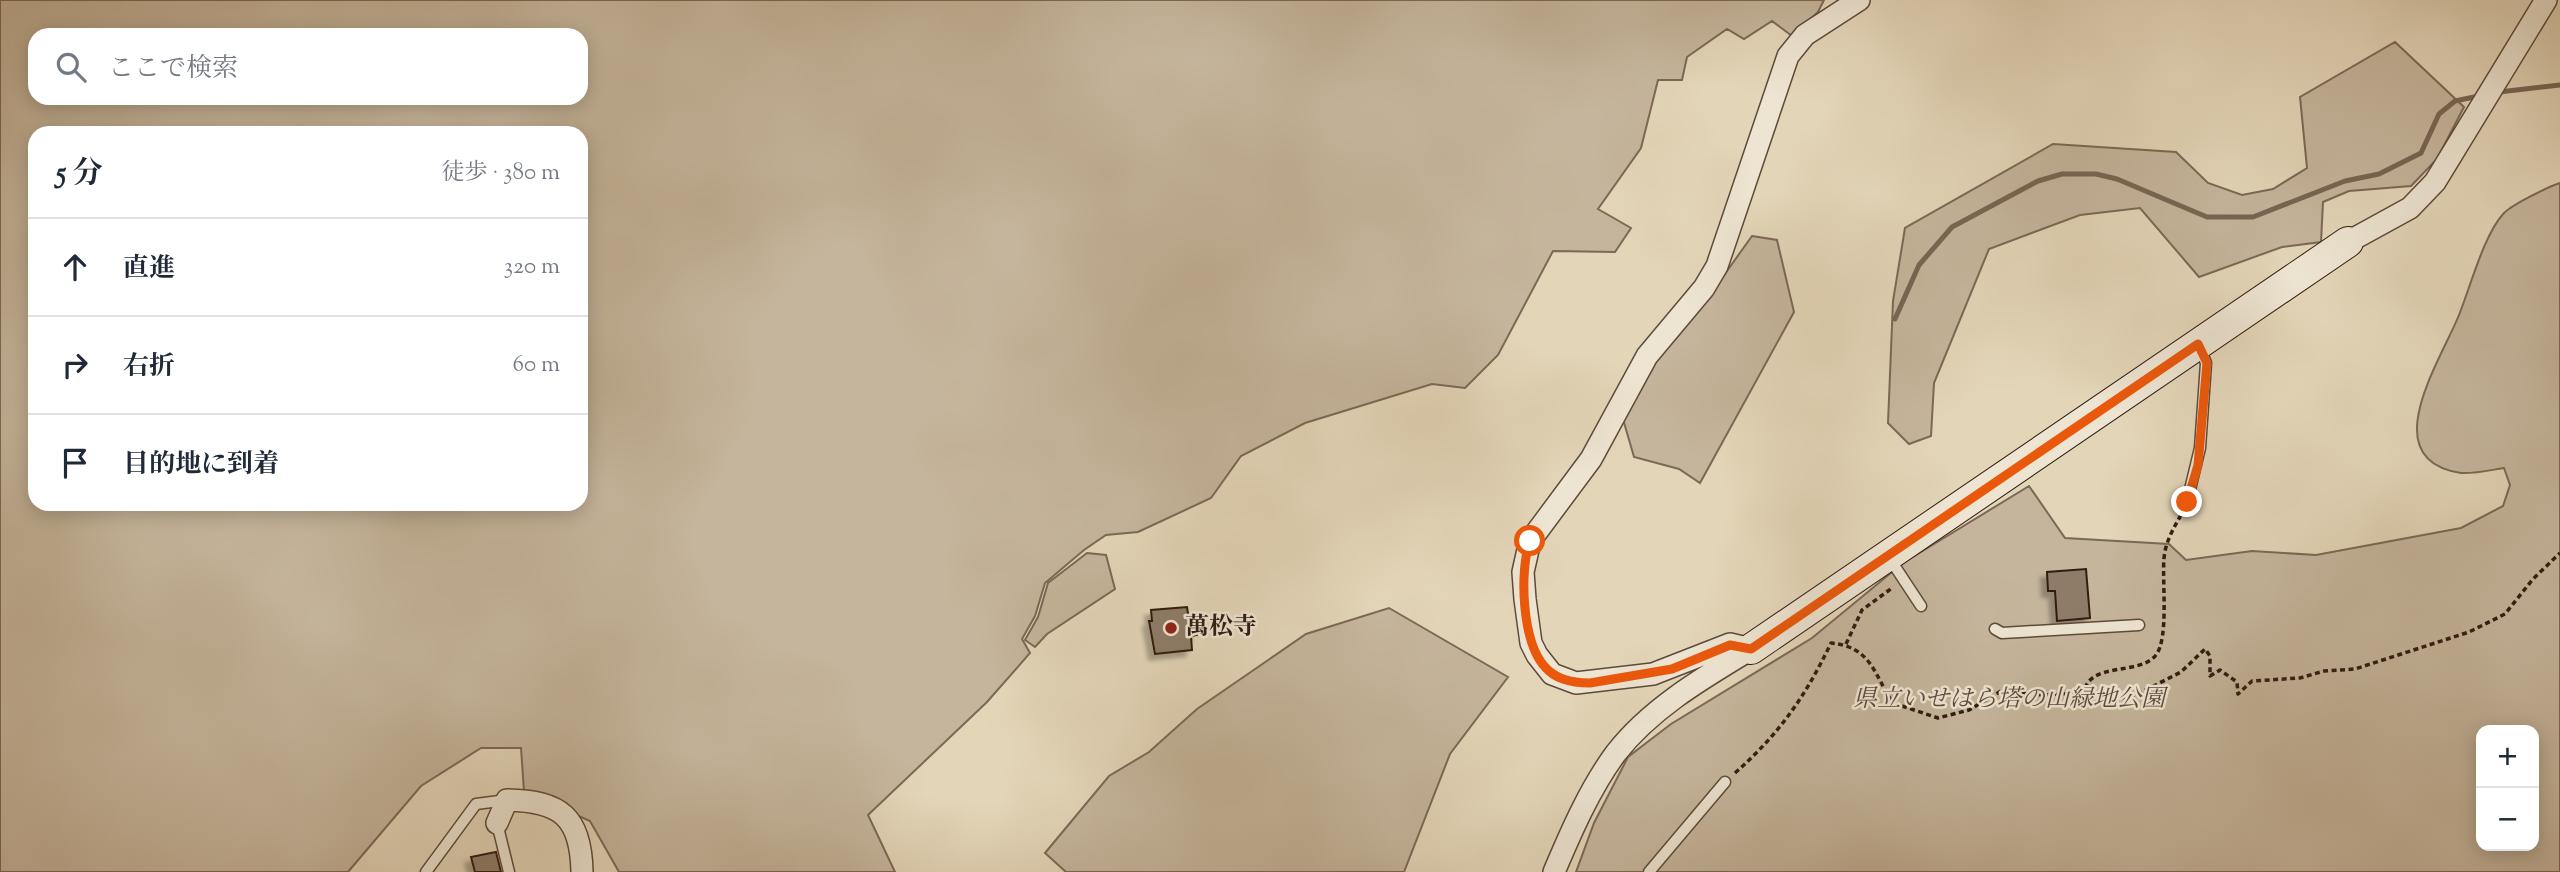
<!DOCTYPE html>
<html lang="ja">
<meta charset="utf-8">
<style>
:root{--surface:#fff;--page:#f6f6f7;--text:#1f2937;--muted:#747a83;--line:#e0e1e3}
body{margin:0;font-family:"Sorts Mill Goudy","Noto Serif JP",serif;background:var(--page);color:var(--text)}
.controls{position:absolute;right:21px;bottom:21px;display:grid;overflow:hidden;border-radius:14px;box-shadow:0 4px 18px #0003}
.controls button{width:63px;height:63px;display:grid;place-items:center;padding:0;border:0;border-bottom:2px solid var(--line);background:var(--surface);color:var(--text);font:35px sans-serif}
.stop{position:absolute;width:21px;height:21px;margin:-16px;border:5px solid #ea580c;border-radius:50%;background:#fff}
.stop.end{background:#ea580c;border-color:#fff;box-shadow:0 2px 7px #0008}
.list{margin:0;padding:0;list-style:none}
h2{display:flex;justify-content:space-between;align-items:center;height:91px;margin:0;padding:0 28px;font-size:30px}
h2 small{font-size:23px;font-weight:400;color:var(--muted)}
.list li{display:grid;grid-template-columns:46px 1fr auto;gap:21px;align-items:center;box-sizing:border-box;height:98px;padding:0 28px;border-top:2px solid var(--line)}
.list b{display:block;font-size:26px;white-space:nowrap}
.list em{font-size:23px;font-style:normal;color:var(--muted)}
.icon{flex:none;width:38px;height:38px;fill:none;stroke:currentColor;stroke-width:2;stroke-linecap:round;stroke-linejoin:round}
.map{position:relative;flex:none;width:2560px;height:872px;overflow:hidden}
.search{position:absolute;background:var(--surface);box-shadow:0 4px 18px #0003;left:28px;top:28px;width:560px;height:77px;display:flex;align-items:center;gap:18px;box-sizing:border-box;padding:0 24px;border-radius:21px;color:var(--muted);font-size:26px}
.panel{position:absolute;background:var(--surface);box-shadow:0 4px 18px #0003;left:28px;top:126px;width:560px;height:385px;border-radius:21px}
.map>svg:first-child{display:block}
.green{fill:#c5b59c;stroke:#7c6856;stroke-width:2;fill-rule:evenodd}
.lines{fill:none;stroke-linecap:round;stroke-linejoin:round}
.stream{stroke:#786553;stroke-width:5}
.building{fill:#8e7c68;stroke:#321b11;stroke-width:2;filter:url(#shadow)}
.lane-casing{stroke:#5e4a3b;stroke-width:13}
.street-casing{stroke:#5e4a3b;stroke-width:24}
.secondary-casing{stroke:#321b11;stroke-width:32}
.path{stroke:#321b11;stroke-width:3.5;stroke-dasharray:5 3.5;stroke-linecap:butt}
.lane{stroke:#ede4d1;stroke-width:10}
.street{stroke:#ede4d1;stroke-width:21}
.secondary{stroke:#ede4d1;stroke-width:30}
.route{stroke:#ea580c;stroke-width:9}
.poi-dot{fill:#8f2418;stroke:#ede4d1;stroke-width:2.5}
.labels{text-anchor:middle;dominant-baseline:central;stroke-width:5;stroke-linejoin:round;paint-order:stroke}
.poi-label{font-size:24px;font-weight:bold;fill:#321b11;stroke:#ede4d1;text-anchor:start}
.park-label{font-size:24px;font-style:italic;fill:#5e493b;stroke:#ede4d1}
</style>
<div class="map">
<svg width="2560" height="872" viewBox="0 0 2560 872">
<defs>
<filter id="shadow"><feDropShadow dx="-6" dy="6" stdDeviation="2" flood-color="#0004"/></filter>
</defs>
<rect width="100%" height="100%" fill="#e3d5b8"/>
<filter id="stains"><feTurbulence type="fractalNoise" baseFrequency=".00286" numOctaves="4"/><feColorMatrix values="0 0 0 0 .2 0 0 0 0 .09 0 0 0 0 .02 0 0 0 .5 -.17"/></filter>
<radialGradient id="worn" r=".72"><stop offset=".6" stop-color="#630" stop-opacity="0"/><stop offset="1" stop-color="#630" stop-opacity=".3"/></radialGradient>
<!-- green -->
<path class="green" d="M0 0H1824L1818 12 1792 36 1772 21 1744 39 1727 29 1687 57 1682 80H1658L1641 148 1598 209 1631 228 1615 252 1553 251 1498 355 1465 388 1432 384 1305 423 1241 456 1211 498 1138 532 1106 535 1084 550 1045 583 1035 616 1022 639 1030 653 987 702 868 815 895 872H619L590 821 524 791 521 748H481L421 786 348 872H0ZM35 35H581V98H35ZM35 133H581V504H35Z
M2395 42 2464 107 2437 159 2411 186 2349 191 2323 202 2321 242 2282 247 2199 277 2140 208 2080 215 1989 249 1934 383 1931 436 1909 444 1888 423 1893 301 1905 228 2053 144 2176 152 2208 183 2242 195 2273 189 2307 168 2300 97Z
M2560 183V872H1576L1594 823 1628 757 1671 724 1812 638 1903 563 2029 486 2065 538 2169 544 2186 560 2252 551 2316 555 2461 528 2503 506 2510 485 2504 468C2491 470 2474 474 2461 473 2373 460 2441 360 2459 315 2470 288 2484 234 2504 213 2513 204 2548 187 2560 183ZM2481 730H2534V846H2481Z
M1752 236 1777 240 1794 312 1700 483 1679 469 1634 457 1623 419 1648 370 1702 306Z
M1087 553 1106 555 1115 589 1047 634 1035 647 1025 640 1038 617 1048 583Z
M1389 608 1508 677 1450 754 1404 872H1066L1045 853 1109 776 1149 752 1197 709 1306 634Z"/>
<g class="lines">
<!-- stream -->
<path class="stream" d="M2499 92 2560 85
M1895 319 1919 265 1952 227 2038 181 2062 174H2096L2117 179 2207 217H2253L2345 181 2379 174 2421 153 2439 114 2455 101 2479 96"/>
</g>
<!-- building -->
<path class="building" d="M2086 569 2090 618 2057 621 2055 591H2048L2047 572Z
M1187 607 1189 620 1196 619 1197 635 1191 636 1192 650 1155 654 1149 621H1152L1151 610Z
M496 852 501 872H475L471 857Z"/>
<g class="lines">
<defs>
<path id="lane" d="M2187 502 2200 448 2206 363 2200 348
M1890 559 1921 606
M1995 629 2002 633 2139 625
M497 823 509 872
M426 872 476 804 507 800
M1649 872 1725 782"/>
<path id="street" d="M2348 242 2410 208 2435 182 2546 0
M1751 649 1730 644 1653 674 1576 683 1552 674 1537 655 1531 643 1525 599 1523 572 1530 541 1591 459 1647 356 1704 288 1717 266 1788 56 1805 35 1859 0
M497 823 507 800C561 801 581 817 582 872
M1554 872C1571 832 1590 788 1616 753 1651 708 1703 678 1751 649"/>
<path id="secondary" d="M1751 649 2348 242"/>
</defs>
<!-- lane casing -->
<use href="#lane" class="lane-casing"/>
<!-- street casing -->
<use href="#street" class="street-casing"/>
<!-- secondary casing -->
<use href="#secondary" class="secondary-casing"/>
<!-- path -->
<path class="path" d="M1846 644 1862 610 1892 588
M2080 695 2101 702 2136 695 2181 672 2205 649 2210 656V676L2220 670 2237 682 2238 694 2252 681 2300 678 2324 671 2355 669 2469 632 2505 614 2533 579 2560 553
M1735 773C1780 733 1805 697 1831 643 1872 647 1874 675 1893 703L1938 718 1969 710 2001 691 2042 695 2084 693C2088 661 2140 676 2156 655 2169 638 2162 582 2164 559 2165 543 2173 529 2181 515"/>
<!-- lane -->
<use href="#lane" class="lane"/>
<!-- street -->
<use href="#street" class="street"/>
<!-- secondary -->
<use href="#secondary" class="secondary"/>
</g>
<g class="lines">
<!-- route -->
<path class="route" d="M1530 541C1519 571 1522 642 1545 667 1556 680 1574 683 1590 683L1672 669 1730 645 1751 649 2198 344 2207 363 2198 465 2187 502"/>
</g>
<!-- markers -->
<circle class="poi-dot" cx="1171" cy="628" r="7"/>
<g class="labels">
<!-- poi labels -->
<g class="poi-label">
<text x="1185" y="628">萬松寺</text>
</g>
<!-- park labels -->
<g class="park-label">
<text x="2009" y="700">県立いせはら塔の山緑地公園</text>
</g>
</g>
<rect width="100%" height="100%" filter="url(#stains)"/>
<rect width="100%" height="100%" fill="url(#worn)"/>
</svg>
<div class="controls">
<button>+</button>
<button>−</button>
</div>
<div class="stop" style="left:1530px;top:541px"></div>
<div class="stop end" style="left:2187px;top:502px"></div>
<div class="search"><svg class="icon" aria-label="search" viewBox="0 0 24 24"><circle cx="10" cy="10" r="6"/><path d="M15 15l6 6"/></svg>ここで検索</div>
<section class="panel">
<h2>5 分<small>徒歩 · 380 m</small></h2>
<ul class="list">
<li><svg class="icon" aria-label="ahead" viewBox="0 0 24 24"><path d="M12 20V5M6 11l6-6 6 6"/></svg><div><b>直進</b></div><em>320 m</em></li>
<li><svg class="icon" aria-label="right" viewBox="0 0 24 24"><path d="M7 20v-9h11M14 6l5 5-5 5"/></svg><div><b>右折</b></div><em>60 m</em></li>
<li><svg class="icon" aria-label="arrive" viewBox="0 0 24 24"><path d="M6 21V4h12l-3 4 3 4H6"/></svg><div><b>目的地に到着</b></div></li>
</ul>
</section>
</div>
